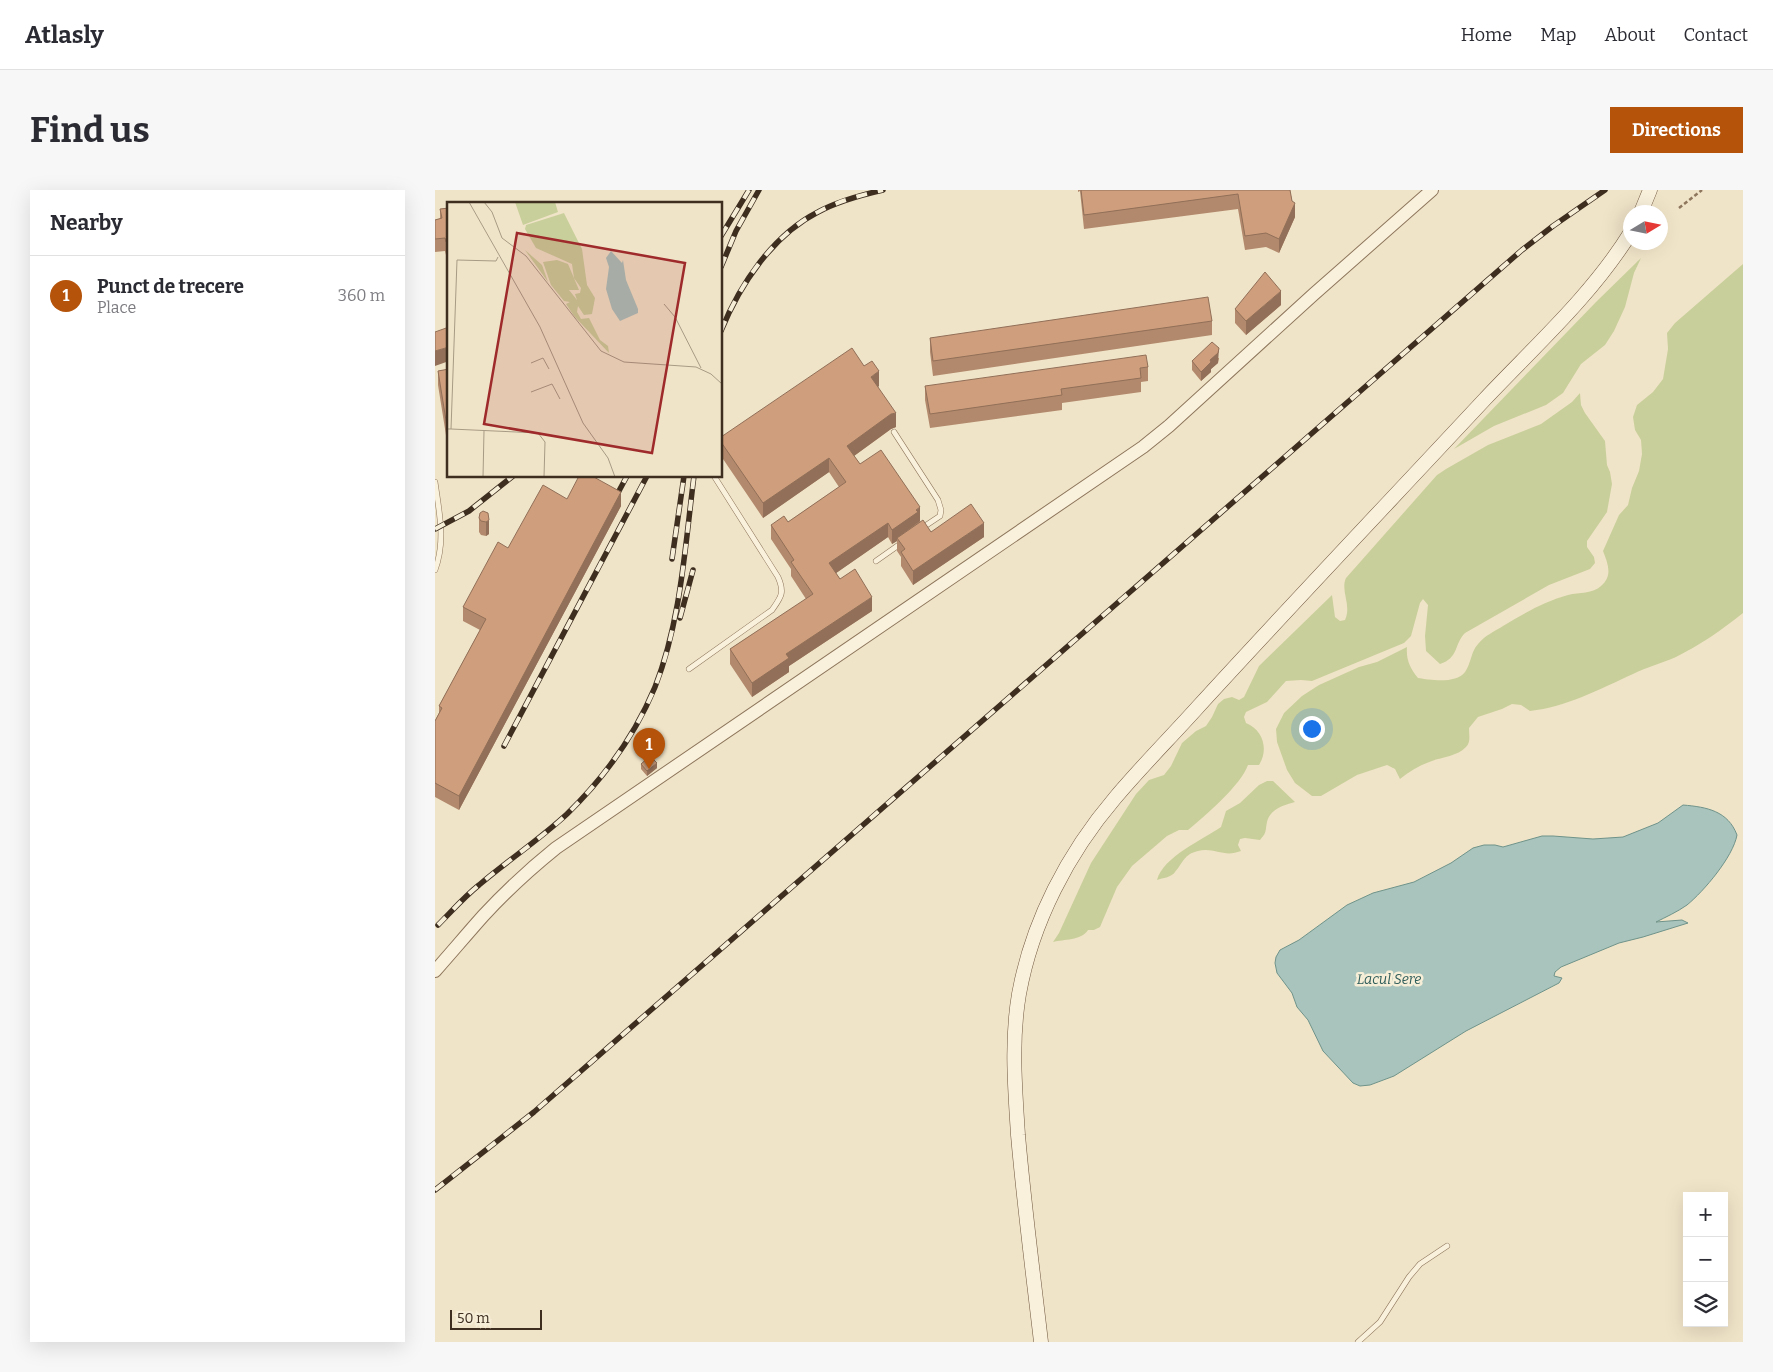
<!DOCTYPE html>
<meta charset="utf-8">
<style>
:root{--surface:#fff;--page:#f7f7f7;--text:#2b2b33;--muted:#7c7c81;--line:#e1e1e2;--accent:#b45309}
body{margin:0;font-family:Bitter,serif;background:var(--page);color:var(--text)}
.controls{position:absolute;right:15px;bottom:15px;display:grid;overflow:hidden;border-radius:0px;box-shadow:0 5px 20px #0002}
.controls button{width:45px;height:45px;display:grid;place-items:center;padding:0;border:0;border-bottom:1px solid var(--line);background:var(--surface);color:var(--text);font:25px sans-serif}
.compass{position:absolute;left:1188px;top:15px;width:45px;height:45px;border-radius:50%;background:var(--surface);box-shadow:0 5px 20px #0002;rotate:80deg}
.scale{position:absolute;left:15px;bottom:12px;width:92px;box-sizing:border-box;padding-left:5px;border:2px solid #3d2e20;border-top:0;font-size:14px;line-height:18px;white-space:nowrap;color:#3d2e20;-webkit-text-stroke:4px #f7eed8;paint-order:stroke}
.you{position:absolute;left:876px;top:538px;width:18px;height:18px;margin:-12px;border:4px solid #fff;border-radius:50%;background:#1a73e8;box-shadow:0 0 0 8px #1a73e833}
.badge{display:grid;place-items:center;width:32px;height:32px;border-radius:50%;background:var(--accent);color:#fff;font-size:16px;font-weight:700}
.pin{position:absolute;translate:-50% -41px;filter:drop-shadow(0 1px 2px #0008)}
.pin::after{content:'';position:absolute;top:26px;width:18px;height:15px;background:inherit;clip-path:polygon(0 0,100% 0,50% 100%)}
.list{margin:0;padding:0;list-style:none}
h2{display:flex;justify-content:space-between;align-items:center;height:65px;margin:0;padding:0 20px;font-size:21px}
h2 small{font-size:16px;font-weight:400;color:var(--muted)}
.list li{display:grid;grid-template-columns:32px 1fr auto;gap:15px;align-items:center;box-sizing:border-box;height:80px;padding:0 20px;border-top:1px solid var(--line)}
.list b{display:block;font-size:19px;white-space:nowrap}
.list p{margin:0;font-size:16px;white-space:nowrap;color:var(--muted)}
.list em{font-size:16px;font-style:normal;color:var(--muted)}
.icon{flex:none;width:28px;height:28px;fill:none;stroke:currentColor;stroke-width:2;stroke-linecap:round;stroke-linejoin:round}
.map{position:relative;flex:none;width:1308px;height:1152px;overflow:hidden;border-radius:0px}
header{display:flex;align-items:center;gap:30px;box-sizing:border-box;height:70px;padding:0 25px;background:var(--surface);border-bottom:1px solid var(--line)}
header strong{font-size:24px}
nav{display:flex;gap:28px;margin-inline-start:auto;font-size:18px}
.intro{display:flex;align-items:center;justify-content:space-between;box-sizing:border-box;height:120px;padding:0 30px}
h1{margin:0;font-size:35px}
.button{padding:12px 22px;border-radius:0px;background:var(--accent);color:#fff;font-size:18px;font-weight:700}
main{display:flex;gap:30px;padding:0 30px}
aside{flex:1;background:var(--surface);border-radius:0px;box-shadow:0 5px 20px #0002}
.map>svg:first-child{display:block}
.green{fill:#c9cf9b}
.water{fill:#a9c4bc;stroke:#6f938a}
.lines{fill:none;stroke-linecap:round;stroke-linejoin:round}
.service-casing{stroke:#8d765c;stroke-width:6}
.tertiary-casing{stroke:#8d765c;stroke-width:14}
.secondary-casing{stroke:#6f573f;stroke-width:15}
.path{stroke:#8d765c;stroke-width:2.5;stroke-dasharray:4 2.5;stroke-linecap:butt}
.service{stroke:#faf1dc;stroke-width:5}
.tertiary{stroke:#faf1dc;stroke-width:12}
.secondary{stroke:#faf1dc;stroke-width:14}
.rail-casing{stroke:#3d2e20;stroke-width:5.5}
.rail{stroke:#f7eed8;stroke-width:4;stroke-dasharray:11;stroke-linecap:butt}
.wall{fill:#b2896c}
.shaded-wall{fill:#916f58}
.building{fill:#cf9f7d;stroke:#916f58}
.labels{text-anchor:middle;dominant-baseline:central;stroke-width:5;stroke-linejoin:round;paint-order:stroke}
.water-label{font-size:14px;font-style:italic;fill:#2f5d5a;stroke:#f7eed8}
.inset-road{fill:none;stroke:#a89b85;stroke-width:1}
.view{fill:#9e2a2b;fill-opacity:0.15;stroke:#9e2a2b;stroke-width:2.5}
.inset-edge{fill:none;stroke:#3d2e20;stroke-width:2.5}
</style>
<header>
<strong>Atlasly</strong>
<nav><a>Home</a><a>Map</a><a>About</a><a>Contact</a></nav>
</header>
<div class="intro"><h1>Find us</h1><a class="button">Directions</a></div>
<main>
<aside>
<h2>Nearby<small></small></h2>
<ul class="list">
<li><span class="badge">1</span><div><b>Punct de trecere</b><p>Place</p></div><em>360 m</em></li>
</ul>
</aside>
<div class="map">
<svg width="1308" height="1152" viewBox="0 0 1308 1152">
<rect width="100%" height="100%" fill="#f0e4c8"/>
<!-- green -->
<path class="green" d="M1206 68 1199 83 1190 117 1179 141 1170 155 1146 174 1128 203 1111 215 1059 236 1019 259 1161 112Z
M1308 74V423C1287 440 1265 455 1241 467 1227 473 1212 477 1198 484 1165 499 1131 517 1095 521L1086 515 1077 514 1067 519 1043 527 1034 538C1034 545 1036 552 1031 557 1023 566 1007 567 997 571 985 575 975 581 965 589L960 579 952 575 922 585 886 606H877L860 593 852 580 842 552 841 539 849 523 867 506 884 495 924 477 942 472 972 457C971 470 975 478 983 488 996 490 1021 494 1030 482 1036 474 1036 461 1043 454 1049 446 1060 441 1068 436 1088 424 1110 411 1133 405 1144 402 1158 404 1166 396 1178 386 1173 374 1168 361L1184 325 1193 315 1197 298 1204 281 1207 264 1206 250 1200 240 1198 227 1202 215 1218 202 1228 189 1233 159 1232 143 1240 133Z
M1145 203 1146 215 1150 223 1170 251 1172 275 1175 282 1177 294 1172 322 1152 351V357L1159 367 1160 373 1155 379 1114 395 1030 443C1019 454 1024 468 1005 474L991 461 990 446 993 415 988 409 985 413 976 446 969 453 877 491 866 490 851 491 832 512 811 522 809 527 811 533C828 540 834 559 824 575H813C806 595 770 626 753 640H744L732 646 697 676 682 697 665 737 659 740H653C646 751 629 749 618 752L624 743 656 673 701 604 714 590 729 585 736 576 747 553 761 541 771 536 777 527 783 514 789 509 797 507 804 510 809 507 824 476 897 405 900 427 905 431 910 430C917 415 905 401 911 388L1002 285 1011 279 1053 255 1106 234 1137 212Z
M832 591H838L860 612C849 615 835 619 832 632 830 642 832 642 825 650L810 648 805 649 803 655 806 661C789 668 779 657 763 661 749 664 748 673 740 682 737 687 728 688 722 690 728 667 767 650 786 637L791 621 805 613 824 595Z"/>
<!-- water -->
<path class="water" d="M1248 615C1272 617 1293 621 1302 645 1298 667 1269 701 1252 715 1242 722 1231 727 1221 732L1247 730 1253 733 1208 747 1184 753 1126 777 1120 782 1119 786 1127 788 1124 793 1031 841 959 886 935 895 925 896 918 893 888 861 873 830 862 817 857 803 842 783 840 773 841 767 845 760 864 750 912 715 938 703 979 692 1016 673 1038 658 1049 655H1060L1068 657 1107 646H1118L1158 649 1188 647 1223 633Z"/>
<g class="lines">
<defs>
<path id="service" d="M459 242 503 310 506 320 505 326 487 338
M0 292C4 321 11 351 0 380
M441 371 468 352
M254 479 337 420C346 407 350 403 343 387L279 286
M923 1152 945 1132 974 1087 985 1074 1012 1056"/>
<path id="tertiary" d="M0 781C16 763 32 744 48 726 71 701 95 679 121 658L708 257 734 236 879 104 997 0"/>
<path id="secondary" d="M1206 22 1215 0
M606 1152C598 1083 589 1014 583 945 580 898 576 851 584 804 597 732 633 663 680 608 706 577 735 548 762 518 857 414 954 312 1050 209 1101 155 1157 105 1196 42"/>
</defs>
<!-- service casing -->
<use href="#service" class="service-casing"/>
<!-- tertiary casing -->
<use href="#tertiary" class="tertiary-casing"/>
<!-- secondary casing -->
<use href="#secondary" class="secondary-casing"/>
<!-- path -->
<path class="path" d="M1244 18 1267 0"/>
<!-- service -->
<use href="#service" class="service"/>
<!-- tertiary -->
<use href="#tertiary" class="tertiary"/>
<!-- secondary -->
<use href="#secondary" class="secondary"/>
<defs>
<path id="rail" d="M286 46 314 0
M286 77 301 41 324 0
M286 141C305 94 338 45 383 22 403 11 426 5 448 0
M178 312 192 286
M0 339 34 321 78 286
M237 369 249 286
M245 428 258 380
M69 556 212 286
M3 735C16 722 29 707 44 695 72 671 104 650 132 624 169 588 200 545 220 497 246 431 250 356 259 286
M0 1000 99 922 1087 60 1118 36 1170 0"/>
</defs>
<!-- rail casing -->
<use href="#rail" class="rail-casing"/>
<!-- rail -->
<use href="#rail" class="rail"/>
</g>
<!-- wall -->
<path class="wall" d="M643 0H855L860 27 844 63 831 57 810 60 803 19 649 39 645 1 643 2Z
M14 18V65H11L10 61 0 62V30L5 29V19Z
M846 115 811 145 800 133V119Z
M777 131V145L498 186 495 162V148Z
M784 168 783 173 776 179V182L766 191 757 180V171Z
M429 176 444 196 443 197 461 237 456 239 419 266 425 274 496 342 549 347 478 395 466 376V367L462 361V351L457 354 453 347 401 383 405 389 437 421 354 476V482L317 507 295 474V459L371 409 356 386V379L336 349V335L353 332 404 297 394 282 328 328 286 266V247Z
M713 177V191L706 192V202L627 213V220L495 238 490 210V196Z
M14 179V264L3 195V181Z
M132 309 186 316 24 620 0 607V531L4 523V516L45 440 28 431V417L73 358Z
M48 321 54 344 51 346 46 345 44 342V328Z
M206 574 222 578 212 586 206 579Z"/>
<!-- shaded-wall -->
<path class="shaded-wall" d="M860 13V27L844 63V49Z
M846 101V115L811 145V131Z
M14 157V171L0 176V161Z
M784 158 783 173 776 179V182L766 191V182Z
M444 181V196L436 201V187Z
M461 223V237L456 239 412 271V256L456 224Z
M394 268V282L328 328V313Z
M186 302V316L24 620V606Z
M485 317V331L462 348V351L457 354V340Z
M54 330V344L51 346V332Z
M453 333V347L394 388V373Z
M549 333V347L478 395V381Z
M437 407V421L354 476V482L317 507V493L351 464Z
M222 573V578L212 586V581Z"/>
<!-- building -->
<path class="building" d="M646 0H855L857 11 860 13 844 49 831 43 810 46 803 4 649 25Z
M14 18V52H11L10 48 0 49V30L7 28 5 19Z
M830 82 846 101 811 131 800 119Z
M773 107 777 131 498 171 495 148Z
M14 137V157L0 161V142Z
M777 152 784 158 783 163 775 170 776 172 766 182 757 171Z
M417 158 429 176 437 171 444 181 436 187 461 223 456 224 412 256 425 274 446 260 485 317 481 320 483 322 457 340 453 333 394 373 405 389 420 379 437 407 351 464 354 468 317 493 295 459 378 404 356 372 359 370 336 335 349 326 353 332 411 292 394 268 328 313 286 252V247Z
M711 165 713 177 705 178 706 188 626 199 627 205 495 224 490 196Z
M14 179V249L3 181Z
M144 286H157L186 302 24 606 0 593V531L7 518 4 516 51 429 28 417 63 352 73 358 108 295 132 309Z
M536 314 549 333 478 381 466 362 470 359 462 348 488 330 496 342Z
M48 321 53 323 54 330 51 332 46 331 44 328 45 323Z
M215 566 222 573 212 581 206 574Z"/>
<g class="labels">
<!-- water labels -->
<g class="water-label">
<text x="954" y="789">Lacul Sere</text>
</g>
</g>
<!-- overview -->
<g transform="translate(12 12)">
<rect width="275" height="275" fill="#f0e4c8"/>
<path d="M68 0H108L111 10 76 23ZM117 11 135 47 140 83 148 96 145 112 137 113 131 104 130 110 134 117 142 116 153 138 161 144 162 151 127 114 119 102 123 100 117 99 104 83 96 60 110 58 121 62 132 88H122L130 98 128 92 133 91 134 86 127 76 125 62 89 46 78 27 79 23ZM78 48 95 63 101 80 83 55Z" fill="#c9cf9b"/>
<path d="M164 49 175 61 176 58 179 78 191 107V111L173 119 165 107 159 87 162 65 159 56Z" fill="#a9c4bc"/>
<path class="inset-road" d="M22 0 93 125 136 221 161 256 168 275M37 0 45 10 55 36 79 54 154 149 177 160 249 165 264 172 275 182M217 102 228 115 254 166M84 161 96 156 102 167M84 190 105 182 113 197M0 227H4L10 58 49 59 51 55M4 227 91 231 98 240 97 275M36 275 37 229"/>
<path class="view" d="M70 31 238 61 205 251 37 222Z"/>
<rect width="275" height="275" class="inset-edge"/>
</g>
</svg>
<div class="controls">
<button>+</button>
<button>−</button>
<button><svg class="icon" aria-label="layers" viewBox="0 0 24 24"><path d="M12 4l9 5-9 5-9-5zM3 14l9 5 9-5"/></svg></button>
</div>
<svg class="compass" viewBox="-18 -18 36 36"><path d="M0-13l5 13h-10z" fill="#e53935"/><path d="M0 13l5-13h-10z" fill="#7c7c81"/></svg>
<div class="scale">50 m</div>
<div class="you"></div>
<div class="pin badge" style="left:214px;top:579px">1</div>
</div>
</main>
